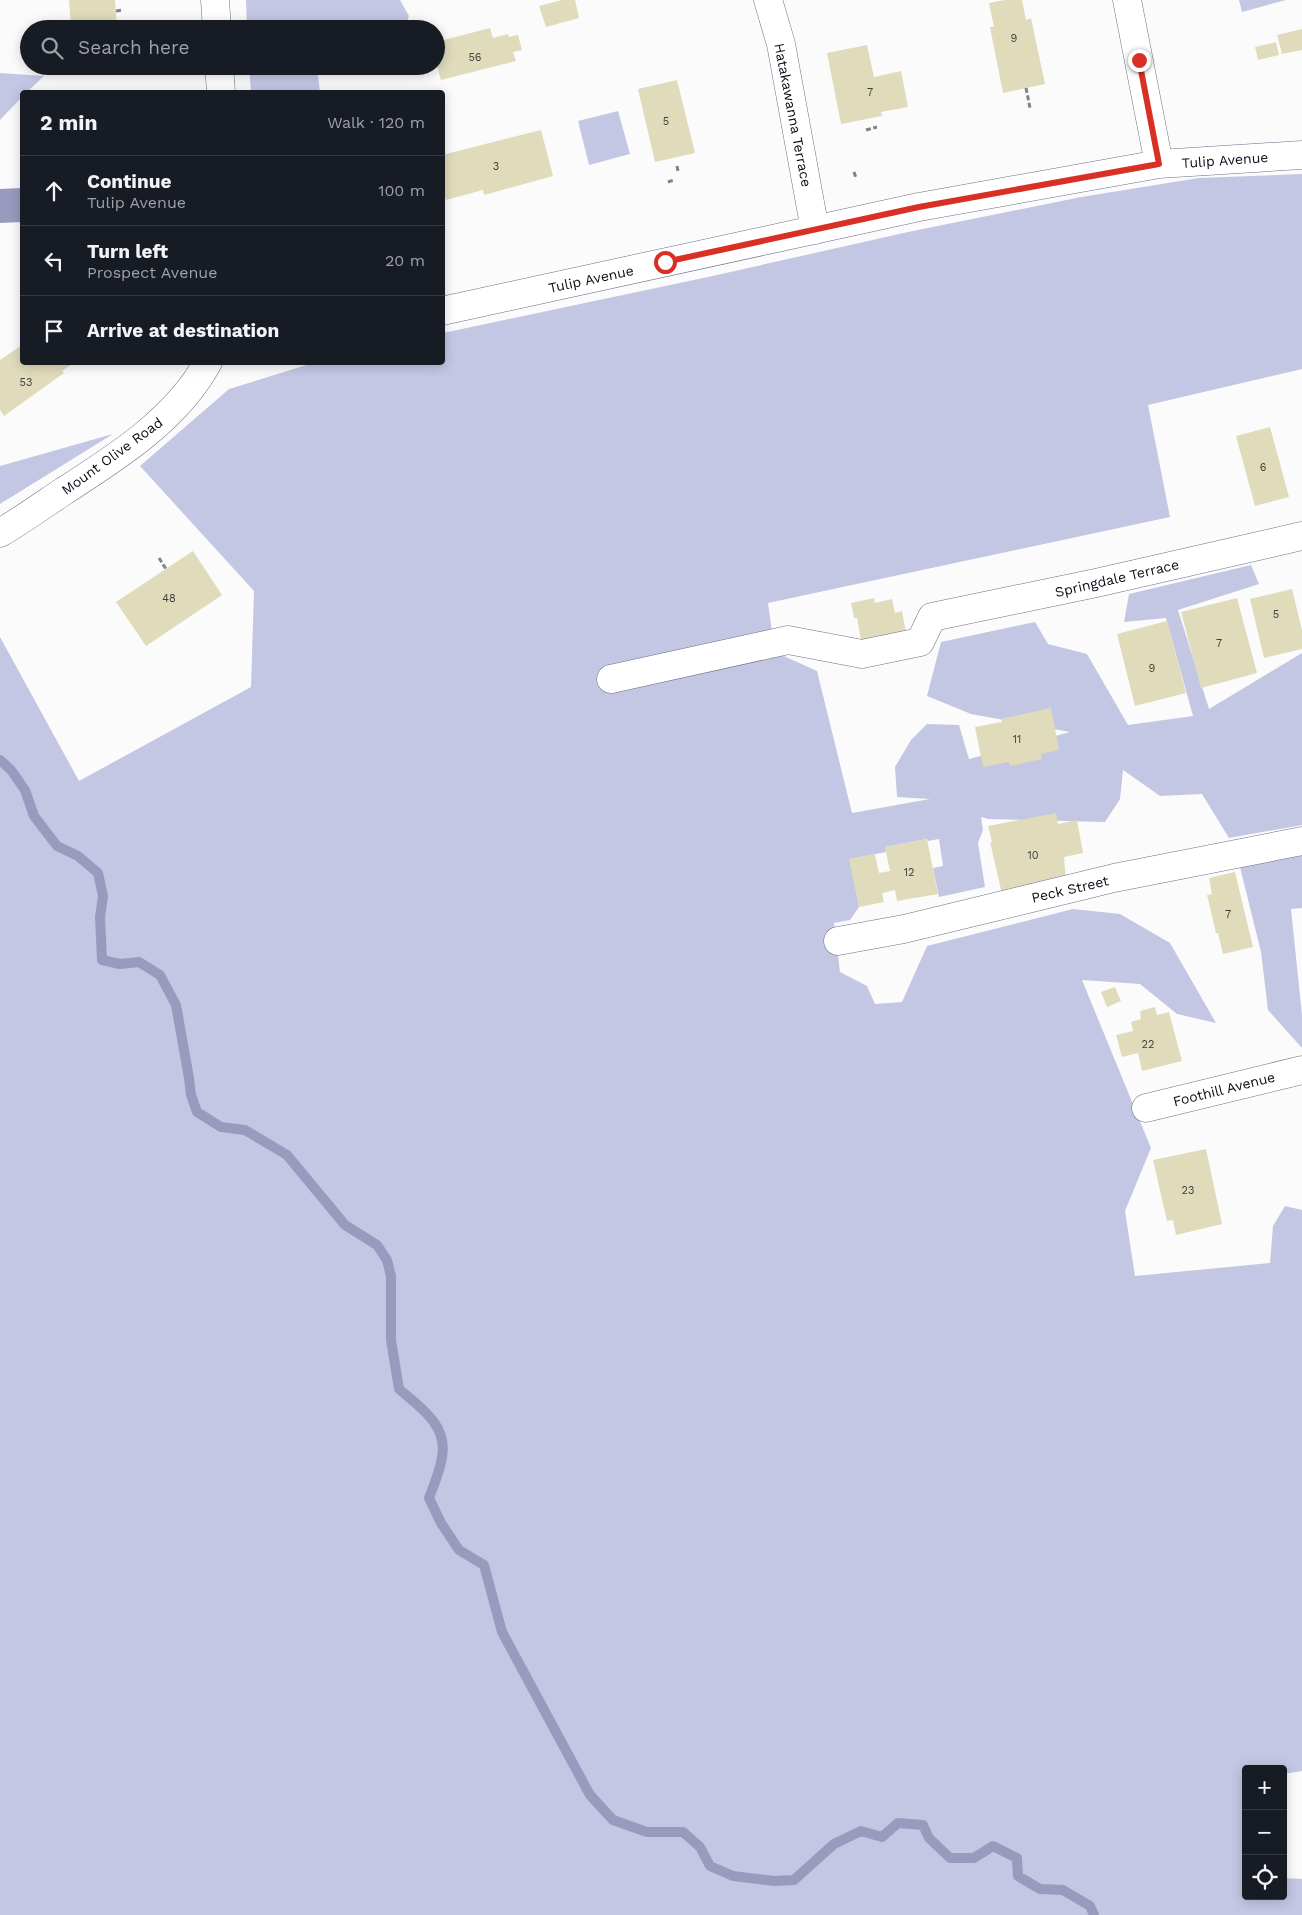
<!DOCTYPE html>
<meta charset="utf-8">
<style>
:root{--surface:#171b24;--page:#242831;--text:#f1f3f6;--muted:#9ea1a6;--line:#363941}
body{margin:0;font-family:"Work Sans",sans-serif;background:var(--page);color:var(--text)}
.controls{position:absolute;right:15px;bottom:15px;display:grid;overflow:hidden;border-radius:5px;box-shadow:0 2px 12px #0003}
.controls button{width:45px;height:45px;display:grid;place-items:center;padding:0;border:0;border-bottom:1px solid var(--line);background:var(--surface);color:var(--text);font:25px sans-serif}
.stop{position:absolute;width:15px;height:15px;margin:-11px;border:4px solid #d93025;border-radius:50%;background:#fff}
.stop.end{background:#d93025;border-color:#fff;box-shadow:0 1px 5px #0008}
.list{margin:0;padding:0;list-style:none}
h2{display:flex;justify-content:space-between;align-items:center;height:65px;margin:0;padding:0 20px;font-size:21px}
h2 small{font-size:16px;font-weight:400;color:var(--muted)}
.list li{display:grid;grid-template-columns:32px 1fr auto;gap:15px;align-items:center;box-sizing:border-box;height:70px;padding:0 20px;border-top:1px solid var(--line)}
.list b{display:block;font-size:19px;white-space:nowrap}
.list p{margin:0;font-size:16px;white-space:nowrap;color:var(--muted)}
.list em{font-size:16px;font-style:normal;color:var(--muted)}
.icon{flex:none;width:28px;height:28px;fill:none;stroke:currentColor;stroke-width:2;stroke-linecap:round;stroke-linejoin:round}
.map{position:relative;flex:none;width:1302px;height:1915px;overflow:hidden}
.search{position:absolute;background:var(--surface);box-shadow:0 2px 12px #0003;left:20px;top:20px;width:425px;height:55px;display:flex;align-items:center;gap:12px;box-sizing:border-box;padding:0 18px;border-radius:28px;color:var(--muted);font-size:19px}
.panel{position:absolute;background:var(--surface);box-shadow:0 2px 12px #0003;left:20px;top:90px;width:425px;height:275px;border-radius:5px}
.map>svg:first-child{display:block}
.green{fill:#c4c7e3}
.water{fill:#989bbd}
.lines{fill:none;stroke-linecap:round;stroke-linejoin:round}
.stream{stroke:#989bbd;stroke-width:10}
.building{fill:#e0dbbb}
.minor-casing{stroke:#6c6e8a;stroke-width:29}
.path{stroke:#828287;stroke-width:3;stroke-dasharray:5 2.5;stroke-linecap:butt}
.minor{stroke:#fff;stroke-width:28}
.route{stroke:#d93025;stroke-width:6}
.labels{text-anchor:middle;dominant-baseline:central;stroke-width:4;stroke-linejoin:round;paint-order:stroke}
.number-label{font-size:11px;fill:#40403f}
.street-label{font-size:14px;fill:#0b0c16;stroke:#fff}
</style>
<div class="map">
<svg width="1302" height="1915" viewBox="0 0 1302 1915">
<rect width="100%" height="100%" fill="#fbfbfb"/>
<!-- green -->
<path class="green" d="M246 0H400L409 16 404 29H247Z
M1239 0H1286L1242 12Z
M249 66H317L320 92H251Z
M0 73 44 76 27 92H22V97L0 120Z
M618 111 630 154 589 165 578 121Z
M1302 174V369L1148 405 1170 517 768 603 775 652 817 671 852 813 930 799 897 797 895 767 911 740 927 724 959 725 969 759 1070 732 971 714 927 696 941 642 1035 622 1048 644 1087 654 1128 725 1193 716 1166 618 1124 622 1129 594 1251 565 1259 584 1178 610 1209 709 1302 653V825L1229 838 1202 794 1160 796 1123 770 1120 799 1105 822 988 819 981 817 983 830 978 843 985 887 939 897 933 868 943 866 939 839 928 841 927 839 885 847 886 852 850 859 859 907 850 920 834 923 840 972 867 986 875 1004 902 1002 927 946 1073 909 1120 914 1170 943 1216 1023 1177 1014 1140 984 1082 980 1151 1148 1125 1211 1135 1276 1270 1263 1273 1226 1285 1206 1302 1210V1771L1283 1774V1769H1246V1780H1243L1246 1787V1896H1283V1878L1302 1879V1915H0V637L79 781 251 687 254 591 140 466 229 389 313 363 442 362 443 333 708 277 908 232 1081 197 1199 178Z
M113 434 0 504V466Z
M1302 854V908L1291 909 1302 1015V1048L1268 1010 1261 952 1240 867Z"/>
<!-- water -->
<path class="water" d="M21 188 22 222 0 223V189Z"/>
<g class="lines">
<!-- stream -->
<path class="stream" d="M0 760 11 770 25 790 34 816 57 846 78 856 98 873 103 896 100 917 102 960 120 964 139 962 160 975 176 1005 189 1078 191 1095 197 1112 221 1127 245 1130 287 1155 345 1225 377 1245 387 1260 391 1276V1340L399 1389C420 1407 448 1425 442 1457 440 1471 434 1485 429 1498L441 1523 459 1550 484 1565 502 1632 590 1795 613 1820 647 1832H683L700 1847 710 1866 733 1876 774 1881 794 1880 834 1844 861 1831 882 1837 898 1823 923 1825 929 1838 950 1858H974L993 1846 1017 1858 1018 1876 1040 1889 1063 1890 1090 1906 1094 1915"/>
</g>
<!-- building -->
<path class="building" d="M69 0H115L117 29H71Z
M562 0H575L579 18 546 27 539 6Z
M1005 0H1022L1026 20 1031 18 1045 84 1003 93 990 27H994L989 3Z
M490 28 493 38 508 34 509 37 518 35 522 50 513 52 516 61 441 80 436 62V42Z
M1302 29V50L1282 54 1277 35Z
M1276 42 1279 55 1258 60 1255 47Z
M867 45 874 77 901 71 908 107 881 112 882 116 841 124 827 53Z
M677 80 695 153 655 162 638 89Z
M541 130 553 176 484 195 483 190 446 200 442 186V155Z
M22 345V362H75L62 371 64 373 4 416 0 410V360Z
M1270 427 1289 497 1255 506 1236 436Z
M193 551 222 595 146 646 116 602Z
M1292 589 1302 630V649L1264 658 1250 599Z
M874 598 875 603 892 599 895 613 902 611 907 637 862 646 857 618H854L851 603Z
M1237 598 1257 673 1201 688 1181 612Z
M1167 621 1186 693 1135 706 1117 634Z
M1051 708 1059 750 1041 754 1042 759 1010 766 1009 762 983 767 975 727 1002 722 1001 719Z
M1056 813 1058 824 1077 820 1083 853 1064 857 1066 881 1002 894 990 842H992L988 826Z
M927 839 938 894 897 901 895 890 882 893 884 902 859 907 849 859 875 854 879 873 890 871 885 847Z
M1235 872 1253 947 1223 954 1218 933H1216L1207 895 1212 894 1209 878Z
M1115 987 1121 1001 1107 1007 1101 992Z
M1155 1007 1157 1015 1169 1012 1182 1061 1142 1071 1138 1053 1122 1057 1116 1035 1133 1031 1131 1022 1141 1019 1140 1011Z
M1206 1149 1222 1224 1176 1235 1173 1220 1167 1221 1153 1160Z"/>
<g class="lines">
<defs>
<path id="minor" d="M215 0 217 29
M768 0 781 44 815 230
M1127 0 1159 164
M219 66 221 92
M442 311 919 207 1159 164 1302 155
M0 533C22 520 43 505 64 491 117 457 177 419 208 362
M611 679 788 640 862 654 920 642 932 617 1096 583 1302 536
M838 941 904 929 1114 878 1302 841
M1146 1108 1302 1070"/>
</defs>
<!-- minor casing -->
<use href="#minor" class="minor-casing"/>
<!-- path -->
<path class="path" d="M116 11 123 10
M1026 88 1030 108
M866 130 877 127
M677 166 678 171
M854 172 856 178
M668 182 674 180
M159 558 166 569"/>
<!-- minor -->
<use href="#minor" class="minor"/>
</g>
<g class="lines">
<!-- route -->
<path class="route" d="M665 262 919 207 1159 164 1139 60"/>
</g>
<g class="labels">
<!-- number labels -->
<g class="number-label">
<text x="1014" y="38">9</text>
<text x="475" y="57">56</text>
<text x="870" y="92">7</text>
<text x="666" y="121">5</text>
<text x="496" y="166">3</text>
<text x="26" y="382">53</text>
<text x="1263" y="467">6</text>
<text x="169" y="598">48</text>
<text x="1276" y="614">5</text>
<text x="1219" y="643">7</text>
<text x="1152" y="668">9</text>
<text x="1017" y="739">11</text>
<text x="1033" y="855">10</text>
<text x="909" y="872">12</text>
<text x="1228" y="914">7</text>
<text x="1148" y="1044">22</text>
<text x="1188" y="1190">23</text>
</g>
<!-- street labels -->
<g class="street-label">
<text transform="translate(793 115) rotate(79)">Hatakawanna Terrace</text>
<text transform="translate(1225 160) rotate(-4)">Tulip Avenue</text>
<text transform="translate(591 279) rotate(-12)">Tulip Avenue</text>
<text transform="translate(112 456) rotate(-36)">Mount Olive Road</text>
<text transform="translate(1117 578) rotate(-13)">Springdale Terrace</text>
<text transform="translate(1070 889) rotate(-13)">Peck Street</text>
<text transform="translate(1224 1089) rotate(-14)">Foothill Avenue</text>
</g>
</g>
</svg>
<div class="controls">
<button>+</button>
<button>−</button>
<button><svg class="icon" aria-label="locate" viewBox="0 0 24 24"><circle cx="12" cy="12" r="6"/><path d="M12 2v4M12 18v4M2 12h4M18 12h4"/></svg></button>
</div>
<div class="stop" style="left:665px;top:262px"></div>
<div class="stop end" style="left:1139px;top:60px"></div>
<div class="search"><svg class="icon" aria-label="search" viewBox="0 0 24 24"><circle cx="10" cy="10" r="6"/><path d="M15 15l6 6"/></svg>Search here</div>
<section class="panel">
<h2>2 min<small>Walk · 120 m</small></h2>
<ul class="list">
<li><svg class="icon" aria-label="ahead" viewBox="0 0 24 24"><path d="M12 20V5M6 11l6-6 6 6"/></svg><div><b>Continue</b><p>Tulip Avenue</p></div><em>100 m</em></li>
<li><svg class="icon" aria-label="left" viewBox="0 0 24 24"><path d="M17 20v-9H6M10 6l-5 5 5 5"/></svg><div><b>Turn left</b><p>Prospect Avenue</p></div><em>20 m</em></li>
<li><svg class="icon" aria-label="arrive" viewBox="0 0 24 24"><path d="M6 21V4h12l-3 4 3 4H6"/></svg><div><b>Arrive at destination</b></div></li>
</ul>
</section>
</div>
